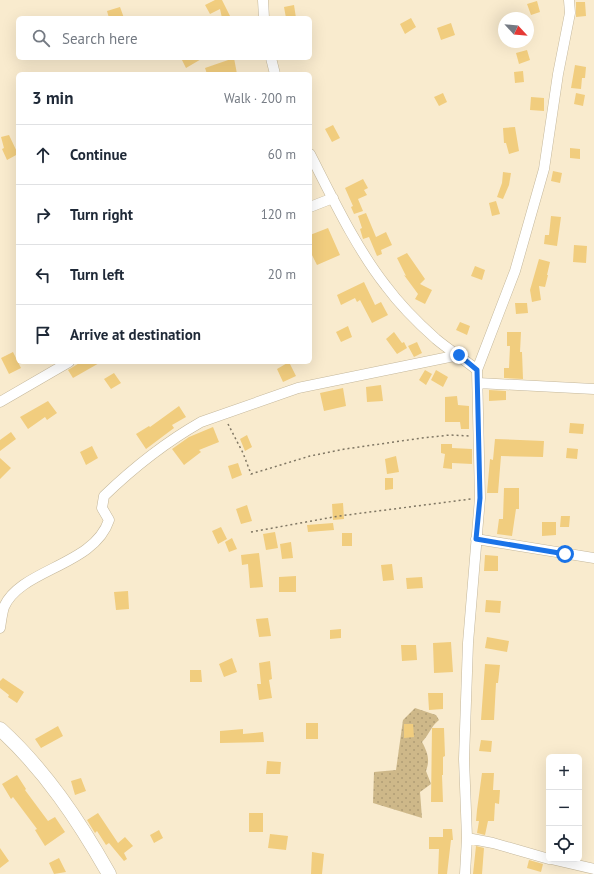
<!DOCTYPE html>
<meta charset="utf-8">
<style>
:root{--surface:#fff;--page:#f6f6f7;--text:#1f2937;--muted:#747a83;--line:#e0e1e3}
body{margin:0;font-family:"PT Sans",sans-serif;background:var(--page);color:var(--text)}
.controls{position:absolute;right:12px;bottom:12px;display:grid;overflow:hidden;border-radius:6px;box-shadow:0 4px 16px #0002}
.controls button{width:36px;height:36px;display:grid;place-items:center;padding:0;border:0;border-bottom:1px solid var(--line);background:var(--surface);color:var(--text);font:20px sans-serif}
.compass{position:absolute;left:498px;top:12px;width:36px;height:36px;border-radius:50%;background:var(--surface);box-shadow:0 4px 16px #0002;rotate:116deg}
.stop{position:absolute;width:12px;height:12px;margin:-9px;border:3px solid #1a73e8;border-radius:50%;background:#fff}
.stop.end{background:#1a73e8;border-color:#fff;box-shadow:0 1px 4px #0008}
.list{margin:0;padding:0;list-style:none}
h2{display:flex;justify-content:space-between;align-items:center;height:52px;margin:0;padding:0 16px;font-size:17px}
h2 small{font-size:13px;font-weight:400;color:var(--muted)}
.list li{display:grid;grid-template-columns:26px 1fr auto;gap:12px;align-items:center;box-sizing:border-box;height:60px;padding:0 16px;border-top:1px solid var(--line)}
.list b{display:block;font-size:15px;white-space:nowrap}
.list em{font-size:13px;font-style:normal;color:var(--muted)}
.icon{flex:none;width:22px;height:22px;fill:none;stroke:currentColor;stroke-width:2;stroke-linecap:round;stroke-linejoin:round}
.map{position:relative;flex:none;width:594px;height:874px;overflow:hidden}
.search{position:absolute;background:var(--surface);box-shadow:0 4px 16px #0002;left:16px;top:16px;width:296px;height:44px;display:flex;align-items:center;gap:10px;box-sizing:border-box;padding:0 14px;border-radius:6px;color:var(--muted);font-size:15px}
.panel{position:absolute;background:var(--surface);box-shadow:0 4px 16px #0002;left:16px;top:72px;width:296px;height:292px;border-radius:6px}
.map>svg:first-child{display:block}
.grass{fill:url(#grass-dots)}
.building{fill:#f1cd7e}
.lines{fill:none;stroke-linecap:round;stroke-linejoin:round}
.street-casing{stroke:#c4b79b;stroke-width:11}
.secondary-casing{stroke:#c4b79b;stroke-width:15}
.path{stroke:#7f7663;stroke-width:1.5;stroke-dasharray:2 3;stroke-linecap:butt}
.street{stroke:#fff;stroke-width:10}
.secondary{stroke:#fff;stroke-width:14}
.route{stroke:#1a73e8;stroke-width:5}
</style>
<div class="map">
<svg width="594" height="874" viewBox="0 0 594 874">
<defs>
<pattern id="grass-dots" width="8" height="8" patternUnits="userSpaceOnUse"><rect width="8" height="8" fill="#ceb889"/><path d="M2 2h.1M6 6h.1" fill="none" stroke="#b09d75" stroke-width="1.8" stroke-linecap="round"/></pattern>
</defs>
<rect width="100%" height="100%" fill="#f9ebce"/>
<!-- grass -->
<path class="grass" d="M415 708 436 715 439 720C431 726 429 735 422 742 428 753 430 760 426 771L431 784 420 792 422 818 373 803 374 772 396 770 403 720Z"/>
<!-- building -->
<path class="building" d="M215 0H222L231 18H222L220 9 210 14 205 5Z
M537 1 540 12 531 15 527 4Z
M576 2H585L586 16 576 17Z
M294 5 296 18H286L284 7Z
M120 7 124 18H109L107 11Z
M411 18 416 27 405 34 400 24Z
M451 23 455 35 441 40 437 28Z
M527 50 530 60 519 64 516 53Z
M181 58H203L186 68Z
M234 58 237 74H207L205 68Z
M575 65 586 67 585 78H582L581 89 571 88Z
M523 71 524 82 515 83 514 72Z
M443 93 447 102 439 106 434 97Z
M576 93 585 95 583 106 574 104Z
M531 97 544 98V111L530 110Z
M333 125 340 138 332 142 325 129Z
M515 127 519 151 509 154 506 143H504L503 128Z
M9 135 18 154 7 160 2 149 4 148 1 137Z
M570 148 580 149V159L570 158Z
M553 171 562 173 560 183 551 181Z
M503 172 511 173 509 185 503 199 497 197 502 183Z
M363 179 368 188 364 190 367 195 358 199 363 211 354 214 351 207 353 206 345 188Z
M496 201 500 214 492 216 489 203Z
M366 213 376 237 386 232 392 245 381 250 382 254 377 256 369 237 363 239 360 229 362 228 358 216Z
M551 216 561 217 557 246 544 244 545 235H549Z
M328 228 340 255 317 265 310 251V235Z
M574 245 587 246 586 263 573 262Z
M407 253 425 279 420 284 432 290 425 304 415 299 418 294 404 275 406 276 397 258Z
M539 259 550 262 547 275H548L545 287 539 286 541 300 532 302 530 290Z
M475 266 485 270 482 280 471 276Z
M364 282 375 305 381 302 388 315 372 323 360 300 357 302 355 298 341 305 337 295Z
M515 303H527L528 313 516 314Z
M460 322 470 326 467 335 456 330Z
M348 326 352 337 341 342 336 332Z
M394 332 402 343 404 342 407 348 397 354 386 339Z
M507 332H521L520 352H522L523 379 504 378V368H509L510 346H507Z
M417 342 422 353 414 357 408 346Z
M13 352 21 368 9 374 1 358Z
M81 362H101L73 378 68 370Z
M289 362 296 376 283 382 277 369Z
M425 370 432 374 426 385 419 380Z
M436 370 448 377 443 387 431 380Z
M114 373 121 383 111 389 104 379Z
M381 385 383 401 367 402 366 387Z
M343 388 346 406 324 411 320 393Z
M489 390 506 391V400L489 401Z
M457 396 458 405 469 406V429H461L460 422H445V397Z
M48 401 57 413 47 420 45 417 28 429 20 417Z
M179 406 186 417 172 425 174 428 146 449 136 434 149 426 150 427Z
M570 423 584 424 583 434 569 433Z
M213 427 219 442 199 450 201 452 184 465 172 449 189 437Z
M11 432 16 439 0 451V440Z
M247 435 252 447 245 451 240 439Z
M495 439 544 441 543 457 501 456 498 493H487L490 459 493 460Z
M441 444H452V448L472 449V464L452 463V469L443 468 445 454 441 453Z
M92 446 98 458 86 465 80 452Z
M567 448 578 449 577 459 566 458Z
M396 456 399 472 387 474 385 459Z
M0 458 11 468 0 479Z
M238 463 242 475 232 479 228 466Z
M385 478H393V489L385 490Z
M504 488H519V509H516L512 536 497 534 499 519H503Z
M343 503 344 519 333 520 332 504Z
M247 505 252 521 241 524 236 509Z
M561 516H570L569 527H560Z
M542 522H556V535L542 536Z
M333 523 334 530 308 532 307 525Z
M221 527 227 539 218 544 212 531Z
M275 532 278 548 266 550 263 534Z
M342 533H352V546H342Z
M232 538 237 549 229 552 225 542Z
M291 542 293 558 282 559 280 544Z
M259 553 263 587 250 588 248 564 242 565 241 555Z
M485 555 498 556V571H484Z
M392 564 394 580 383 581 381 565Z
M296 576V592H279V577Z
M422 577 423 588 407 589 406 578Z
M128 591 129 609 116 610 114 592Z
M486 600 501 601 500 613 485 612Z
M268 618 271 636 259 637 256 619Z
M341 629V638L330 639V630Z
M487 637 509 641 507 652 485 648Z
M451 642 453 672 434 673 433 643Z
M401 645H416L417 660 402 661Z
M232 658 237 672 224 677 219 664Z
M270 661 272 679 269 680 272 698 259 700 257 684H261L259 663Z
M485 664 500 665 498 683H496L494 720H481Z
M190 670H201L202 682H190Z
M3 678 24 692 17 703 8 697 9 695 0 688V681Z
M428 693H443V709L429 710Z
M306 723H318V739H306Z
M404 724H413L414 737 404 738Z
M58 726 63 736 41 748 35 739Z
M432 728H444L445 756 443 757V775H442L443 802H431Z
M243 729V734L263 732 264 742 220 743V731Z
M481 740 492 741 491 752 479 751Z
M267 761 281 762 280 774H266Z
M482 773H494L493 790H500L499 804 495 803 494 821H488L485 835 477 833 479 821H476L477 810Z
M17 775 26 789 25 790 48 821 55 817 65 832 45 846 35 830 37 829 13 797 11 799 2 784Z
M81 778 86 791 75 795 71 781Z
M98 813 118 843 125 837 133 846 124 853 127 859 124 861 109 843 106 845 97 831 95 833 87 820Z
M249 813H263V832H249Z
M443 829H452L453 840H451L447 874H438L439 849H429V837H443Z
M159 830 163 838 154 843 150 835Z
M270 834 288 836 286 850 268 848Z
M476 846 484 848 482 874H473Z
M0 848 9 861 0 868Z
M312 852 324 854 322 874H311Z
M59 858 66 872 54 874 49 863Z
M529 860 543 864 541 872 527 868Z"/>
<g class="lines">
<defs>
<path id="street" d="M263 0 264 18
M271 58 275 74
M310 154C332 197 356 248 386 286 400 305 418 323 436 339 449 350 464 359 477 370
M310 207 333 198
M478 383 594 389
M0 402 69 362
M476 539 594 558
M0 628C1 622 2 613 4 607 20 569 94 566 109 520L102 508 104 496C133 468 166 442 201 422L298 388 459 355
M467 838 493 843 549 859
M551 859 594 869
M465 874 467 838 464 759 468 643 480 498 477 370 515 271 544 169 558 74 570 13 569 0"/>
<path id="secondary" d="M0 729C45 770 79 821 109 874"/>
</defs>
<!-- street casing -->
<use href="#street" class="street-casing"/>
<!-- secondary casing -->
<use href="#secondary" class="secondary-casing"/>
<!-- path -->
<path class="path" d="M228 424 243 453 251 474 310 456 345 449 422 438 450 435 470 436
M251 532 339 516 471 499"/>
<!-- street -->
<use href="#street" class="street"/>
<!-- secondary -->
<use href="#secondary" class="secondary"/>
</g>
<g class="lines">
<!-- route -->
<path class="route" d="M459 355 477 370 480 498 476 539 565 554"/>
</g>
</svg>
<div class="controls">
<button>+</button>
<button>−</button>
<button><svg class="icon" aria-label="locate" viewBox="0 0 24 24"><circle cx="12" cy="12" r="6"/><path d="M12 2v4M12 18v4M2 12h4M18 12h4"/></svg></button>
</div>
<svg class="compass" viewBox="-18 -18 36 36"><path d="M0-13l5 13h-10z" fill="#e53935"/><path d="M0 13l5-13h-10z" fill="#747a83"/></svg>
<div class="stop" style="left:565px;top:554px"></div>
<div class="stop end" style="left:459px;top:355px"></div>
<div class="search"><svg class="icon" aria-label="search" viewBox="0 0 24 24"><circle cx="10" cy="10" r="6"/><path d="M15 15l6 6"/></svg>Search here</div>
<section class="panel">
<h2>3 min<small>Walk · 200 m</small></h2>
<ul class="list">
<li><svg class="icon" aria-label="ahead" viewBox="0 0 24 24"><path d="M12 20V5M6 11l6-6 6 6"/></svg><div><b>Continue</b></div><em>60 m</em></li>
<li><svg class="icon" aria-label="right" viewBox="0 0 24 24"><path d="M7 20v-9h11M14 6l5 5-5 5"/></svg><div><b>Turn right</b></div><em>120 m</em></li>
<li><svg class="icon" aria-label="left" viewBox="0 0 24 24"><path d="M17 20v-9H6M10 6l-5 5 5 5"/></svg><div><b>Turn left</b></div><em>20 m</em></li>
<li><svg class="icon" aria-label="arrive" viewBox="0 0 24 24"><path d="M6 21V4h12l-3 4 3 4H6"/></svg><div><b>Arrive at destination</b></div></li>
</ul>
</section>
</div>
